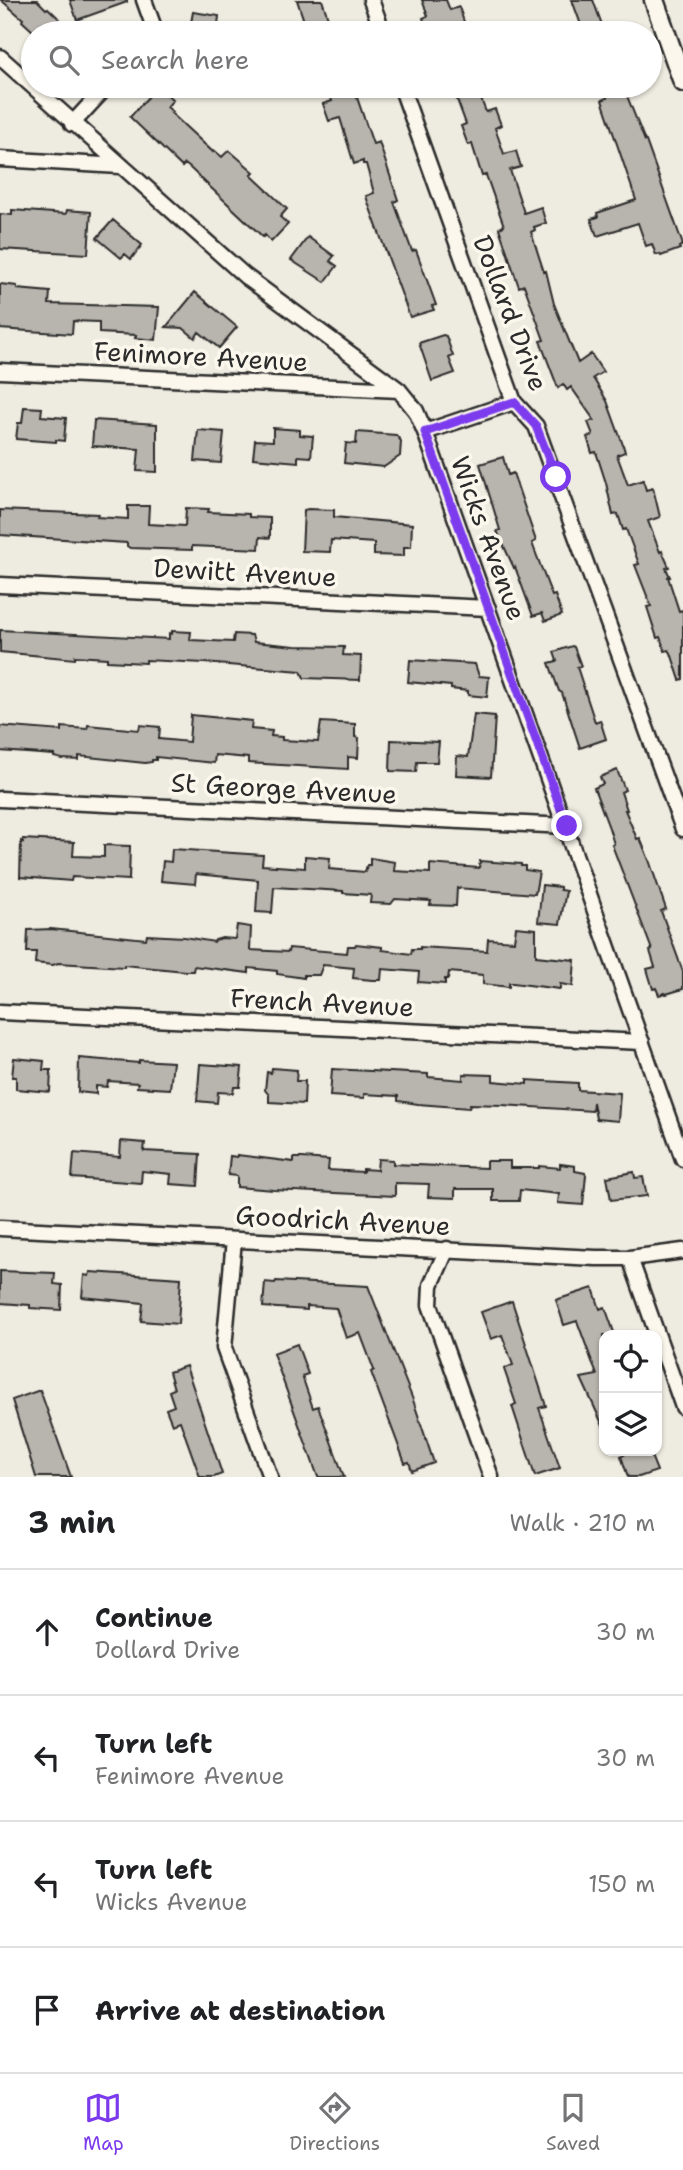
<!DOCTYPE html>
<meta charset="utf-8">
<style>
:root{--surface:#fff;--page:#f6f6f6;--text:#202124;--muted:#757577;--line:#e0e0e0;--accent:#7c3aed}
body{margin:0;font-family:"Shantell Sans",sans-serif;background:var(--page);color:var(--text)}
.controls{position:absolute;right:21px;bottom:21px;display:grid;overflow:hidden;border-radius:14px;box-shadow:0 2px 5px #0004}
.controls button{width:63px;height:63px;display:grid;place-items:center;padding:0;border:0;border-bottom:2px solid var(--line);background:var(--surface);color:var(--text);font:35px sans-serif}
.stop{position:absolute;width:21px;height:21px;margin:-16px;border:5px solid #7c3aed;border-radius:50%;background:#fff}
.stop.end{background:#7c3aed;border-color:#fff;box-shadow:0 2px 7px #0008}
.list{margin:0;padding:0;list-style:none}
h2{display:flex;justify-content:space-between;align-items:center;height:91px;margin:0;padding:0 28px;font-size:30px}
h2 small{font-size:23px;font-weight:400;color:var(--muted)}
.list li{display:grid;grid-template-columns:46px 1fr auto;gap:21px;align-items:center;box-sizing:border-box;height:126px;padding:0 28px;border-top:2px solid var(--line)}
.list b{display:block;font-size:26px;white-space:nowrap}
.list p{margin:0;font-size:23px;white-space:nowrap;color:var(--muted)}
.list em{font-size:23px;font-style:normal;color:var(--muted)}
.icon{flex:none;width:38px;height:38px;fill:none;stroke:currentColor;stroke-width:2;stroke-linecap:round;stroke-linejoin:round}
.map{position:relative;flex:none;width:683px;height:1477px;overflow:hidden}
.search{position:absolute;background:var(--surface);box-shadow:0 2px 5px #0004;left:21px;right:21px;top:21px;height:77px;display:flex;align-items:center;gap:18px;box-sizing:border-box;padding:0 24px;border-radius:38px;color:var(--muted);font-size:26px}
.sheet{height:595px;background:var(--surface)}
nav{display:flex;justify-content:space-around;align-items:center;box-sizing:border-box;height:98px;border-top:2px solid var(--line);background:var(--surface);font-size:19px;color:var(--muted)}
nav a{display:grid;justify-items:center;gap:4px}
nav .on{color:var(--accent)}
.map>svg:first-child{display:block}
.building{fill:#b8b5ae;stroke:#2b2b2b;stroke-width:2}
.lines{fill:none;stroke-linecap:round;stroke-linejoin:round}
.minor-casing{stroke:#2b2b2b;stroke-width:19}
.tertiary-casing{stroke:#2b2b2b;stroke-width:23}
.minor{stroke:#fbf7ec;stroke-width:14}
.tertiary{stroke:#fbf7ec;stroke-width:18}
.route{stroke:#7c3aed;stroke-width:9}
.labels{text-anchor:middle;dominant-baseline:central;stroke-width:7;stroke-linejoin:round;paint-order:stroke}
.street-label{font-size:26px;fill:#2b2b2b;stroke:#fbf7ec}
</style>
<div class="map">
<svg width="683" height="1477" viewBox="0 0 683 1477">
<rect width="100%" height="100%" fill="#eeebe0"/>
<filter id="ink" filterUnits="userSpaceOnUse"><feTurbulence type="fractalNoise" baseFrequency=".0143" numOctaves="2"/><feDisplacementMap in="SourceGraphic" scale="14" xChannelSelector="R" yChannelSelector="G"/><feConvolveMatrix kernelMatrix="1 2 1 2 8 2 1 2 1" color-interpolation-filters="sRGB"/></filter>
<g filter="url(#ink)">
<!-- building -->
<path class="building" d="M1 0H37L46 9 48 8 74 33H35L22 21 23 19Z
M70 0H127V2L77 20Z
M297 0H322L333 33H308Z
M422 0H446L450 10 459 7 464 22 446 29 448 33H428L423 18 428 16Z
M572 0H593L605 33H584Z
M193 12 219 16 217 33H189Z
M158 86 173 100 167 107 173 112 171 113 213 152 214 150 222 157 229 150 254 172 251 175 287 209 280 217 288 224 271 242 265 235 263 237 190 168 185 164 182 167 130 117Z
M337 86H353L373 144 379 142 398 200 394 202 412 251 416 250 436 305 432 306 434 310 410 317 370 208 366 196 374 193 366 164H363V161L354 164 340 118 329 121 323 104 332 101 328 89Z
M452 86H476L486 112 495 109 501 125 495 128 504 154 516 151 521 167 510 170 524 213 541 207 546 223 534 227 535 230 531 232 544 272 546 271 554 304 578 363 591 354 603 372 593 378 607 401 623 445 625 452 617 455 628 485 643 480 646 490 653 488 660 517 648 521 660 552 662 551 669 567 666 568 670 577H668L679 611 683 610V679L680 680 671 653 669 650 665 651 660 637 657 638 647 607 651 606 635 565 639 564 626 529 623 530 618 514 613 515 606 483 596 452 592 453 587 437 593 435 588 422 594 420 571 387 567 390 563 384 558 388 540 341 544 340 524 285 519 287 499 228 504 226 486 175 482 176 472 144 468 145 461 126 466 124Z
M614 86H623L645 141H646L683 245 679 247 680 249 661 256 660 254 656 255 652 244 646 246 638 223 597 236 591 219 598 217 597 213 636 200 602 100 607 98 604 90Z
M12 210 66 214 67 210 91 212 88 254 0 249V214L12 215Z
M113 220 142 245 131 259 125 254 121 258 97 238Z
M308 237 334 256 330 261 337 266 325 282 291 260Z
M0 284 17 286V289L50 292 49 304 159 307 156 340 135 338 136 335 99 333V322L73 321 72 334 0 329Z
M195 292 237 327 219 348 199 332 195 338 183 328 166 327Z
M443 335 446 336 453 356 449 358 455 373 432 381 419 343Z
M24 407 42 408 41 416 66 418 64 441 56 440V442L16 439 18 423H22Z
M94 420 157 424V472L137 471 139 449 92 446Z
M273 428 300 430V435L313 436 311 457 298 456V462L253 458 255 440 273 441Z
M198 430 224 432 221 463 195 461Z
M357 432 396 435 401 441 400 456 384 467 344 463 346 443 356 444Z
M503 457 508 475 513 473 536 541 532 543 552 596 555 595 562 615 545 621 542 613 533 616 515 567 514 568 497 531 500 530 480 464Z
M128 506H149L148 524 185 526 186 508 209 509 208 512 249 514V517L270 518V538L260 537 259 549 192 546V550L130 548 127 546V543L0 535V510L98 514 97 517 128 519Z
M308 509 334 510V517L412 524 411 547H404V556L374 555V543L331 540 330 552 302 551 304 510Z
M0 630 169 639V633L172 634V631L191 632 190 640 233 642 234 634 252 635 254 642 295 646 344 647 343 655 361 656 360 680 304 678 301 671 204 663 146 660V663L107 661V658L75 656V659L0 652Z
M572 646 574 647 581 666 577 667 595 722 600 720 606 739 580 748 562 693 559 691 549 663 557 661 554 652Z
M410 660 475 664 479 676 489 677 487 697 468 695V691L451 689V686L408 682Z
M474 714 495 716 491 777 456 775 457 756 468 757Z
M191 715 252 721 251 729 272 731 271 736 282 737V740L318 742 321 722 355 724V737L359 738 358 758 348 757V769L248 763V758L215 755 214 763 156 757V760H152V762L145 763 79 756V760L62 759 54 757V755L0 751V726L62 731V727L87 729 88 725 139 730 140 725 160 727 159 739 189 742Z
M391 740 439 742 437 762H417L416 772 390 771Z
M617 770 625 790 621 792 627 810H625L637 839 640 838 649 860 666 909 661 911 683 972V989L666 994 665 993 659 995 656 988 653 989 647 969 655 967 650 951 652 950 612 845 614 844 609 828 594 788 603 784 600 777Z
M23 839 74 842 73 856 104 857V845L130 846 129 880 72 877 71 881 20 877 21 841 23 842Z
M172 849 263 855 262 865 305 868V856L330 858 329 869 365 872 367 865H370V858L395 862 394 871 430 873V864L479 868 480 861 521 864V866H525V870L539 872 535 894 457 888 456 906 430 905 431 901 395 899 391 904 370 903 371 895 343 893V891L274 887 272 913 256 912 258 880 196 874 195 884 161 881 163 861 171 862Z
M542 885 560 887V890L566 891 560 924 538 922Z
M237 925 251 927 250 950 288 952 289 948 347 953 348 946H355L356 944 382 947V950L411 954 412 949H420V947L487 951 488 939 514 941 516 927 536 929V956L575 960 573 986 560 984V989L513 983H509V987L483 984V975L449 972 448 979H445V984L418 982 419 972 382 969 381 980H372L353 978 354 968 323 965 319 975H304V978L277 974V971L249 968V973L194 966 193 971H185L124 965V967L58 963 53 965 35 963 36 952H27L28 930 51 929 146 939 147 935 184 937 214 942 215 940 222 938 235 939Z
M14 1058 44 1061 43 1070H51L50 1092 16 1089V1077H12Z
M79 1058 139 1063V1060L173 1062 170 1089 137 1087 138 1083 108 1081 107 1087 96 1086V1094L78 1092Z
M200 1064 242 1067 240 1087H234L233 1093 218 1092 217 1103 197 1101Z
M272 1068 297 1070 296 1081H305L304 1104 269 1102V1095L265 1090 267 1072 271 1073Z
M332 1069 428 1074V1077L463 1080V1074L493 1075V1081L527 1084V1080L578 1083V1090L620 1093 618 1121 596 1119 593 1102 592 1111 502 1105 470 1104 469 1108 418 1104 398 1101V1096L364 1094V1098L330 1096Z
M121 1141 145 1143 144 1151 200 1154 198 1186 170 1184 171 1174 142 1171 141 1183 72 1178 74 1153 120 1157Z
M237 1155 294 1162V1158H302L329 1160 328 1170 363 1172V1169L377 1170 378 1159 393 1160V1164L486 1168V1161H510V1168H539V1166L560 1168V1164L575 1166V1171L585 1173 586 1175 583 1205 558 1203 559 1194 520 1190 519 1201H493V1189H455V1198L428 1197 429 1184 395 1183V1196L274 1190 237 1187V1176L228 1175 230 1156 237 1157Z
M634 1172 635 1178 643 1177 647 1196 611 1200 607 1177Z
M0 1271 55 1273 54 1284 62 1285 61 1310 30 1308V1305L0 1303Z
M90 1272 181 1278 178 1324 141 1321 143 1303 82 1297 84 1275 89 1276Z
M276 1281 368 1286 413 1400 434 1463 412 1471 409 1462 405 1463 371 1372 374 1370 360 1333 346 1338 336 1308 307 1306V1310L263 1307 265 1282 275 1283Z
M593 1288 600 1309 605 1307 615 1335H604V1428L581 1378 597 1375 577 1321 564 1325 556 1300Z
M512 1301 546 1406 539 1408 560 1468 535 1476 512 1406 516 1404 504 1369 513 1365 502 1335 491 1339 481 1312Z
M297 1344 308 1374 302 1376 313 1408 318 1406 344 1477H318L273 1353Z
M186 1366 222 1474 214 1477H200L180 1421 172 1424 166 1409 174 1406 169 1391 174 1389 169 1372Z
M40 1390 71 1477H36L12 1400Z
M622 1451H649L657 1471 639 1477H628L621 1456 624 1455Z"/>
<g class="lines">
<defs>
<path id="minor" d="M144 0 153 25 149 33
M371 0 383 33
M0 57 245 276 399 390 416 411 425 432 683 1159
M401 86 514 402 536 426 683 829
M72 124 107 86
M0 159 120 166
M0 371 399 390
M425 432 514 402
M0 585 488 608
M0 799 567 826
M0 1012 642 1042
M0 1228 596 1258H630L683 1251
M234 1240 224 1348 270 1477
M447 1249 431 1285 430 1305 491 1477
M630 1258 683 1407"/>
<path id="tertiary" d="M654 0 683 82"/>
</defs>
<!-- minor casing -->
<use href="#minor" class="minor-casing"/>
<!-- tertiary casing -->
<use href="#tertiary" class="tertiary-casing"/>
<!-- minor -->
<use href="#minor" class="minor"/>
<!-- tertiary -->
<use href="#tertiary" class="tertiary"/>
</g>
</g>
<g class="lines" filter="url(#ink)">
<!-- route -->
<path class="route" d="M556 477 536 426 514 402 425 432 567 826"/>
</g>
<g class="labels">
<!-- street labels -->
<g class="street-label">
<text transform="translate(511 313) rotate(69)">Dollard Drive</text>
<text transform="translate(201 356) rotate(3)">Fenimore Avenue</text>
<text transform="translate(489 538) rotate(70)">Wicks Avenue</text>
<text transform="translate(245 572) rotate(3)">Dewitt Avenue</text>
<text transform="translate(284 788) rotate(3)">St George Avenue</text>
<text transform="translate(322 1002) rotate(3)">French Avenue</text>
<text transform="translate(343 1220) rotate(3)">Goodrich Avenue</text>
</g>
</g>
</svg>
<div class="controls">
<button><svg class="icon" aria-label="locate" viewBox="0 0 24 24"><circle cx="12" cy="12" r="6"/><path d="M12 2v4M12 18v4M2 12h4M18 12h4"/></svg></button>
<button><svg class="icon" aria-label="layers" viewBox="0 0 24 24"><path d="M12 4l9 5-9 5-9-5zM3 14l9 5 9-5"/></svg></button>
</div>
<div class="stop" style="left:556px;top:477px"></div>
<div class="stop end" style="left:567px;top:826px"></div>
<div class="search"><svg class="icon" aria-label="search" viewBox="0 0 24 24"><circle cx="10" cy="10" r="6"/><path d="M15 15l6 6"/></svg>Search here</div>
</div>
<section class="sheet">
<h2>3 min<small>Walk · 210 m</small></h2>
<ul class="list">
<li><svg class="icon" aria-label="ahead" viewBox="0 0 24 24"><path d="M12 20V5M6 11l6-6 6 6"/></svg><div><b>Continue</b><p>Dollard Drive</p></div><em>30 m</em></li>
<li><svg class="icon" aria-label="left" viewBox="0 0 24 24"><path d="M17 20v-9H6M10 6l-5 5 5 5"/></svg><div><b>Turn left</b><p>Fenimore Avenue</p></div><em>30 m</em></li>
<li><svg class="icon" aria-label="left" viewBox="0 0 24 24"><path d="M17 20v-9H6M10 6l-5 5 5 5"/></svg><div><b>Turn left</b><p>Wicks Avenue</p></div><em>150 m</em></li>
<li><svg class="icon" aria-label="arrive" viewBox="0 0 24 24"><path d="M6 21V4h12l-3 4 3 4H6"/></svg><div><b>Arrive at destination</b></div></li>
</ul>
</section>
<nav>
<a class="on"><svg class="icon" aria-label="map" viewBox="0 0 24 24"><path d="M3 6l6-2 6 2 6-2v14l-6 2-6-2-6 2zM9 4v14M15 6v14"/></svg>Map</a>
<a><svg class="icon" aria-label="directions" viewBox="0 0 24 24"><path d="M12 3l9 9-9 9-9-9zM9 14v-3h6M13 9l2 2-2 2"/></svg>Directions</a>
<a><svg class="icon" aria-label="saved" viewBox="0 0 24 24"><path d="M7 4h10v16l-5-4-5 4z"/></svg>Saved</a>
</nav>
